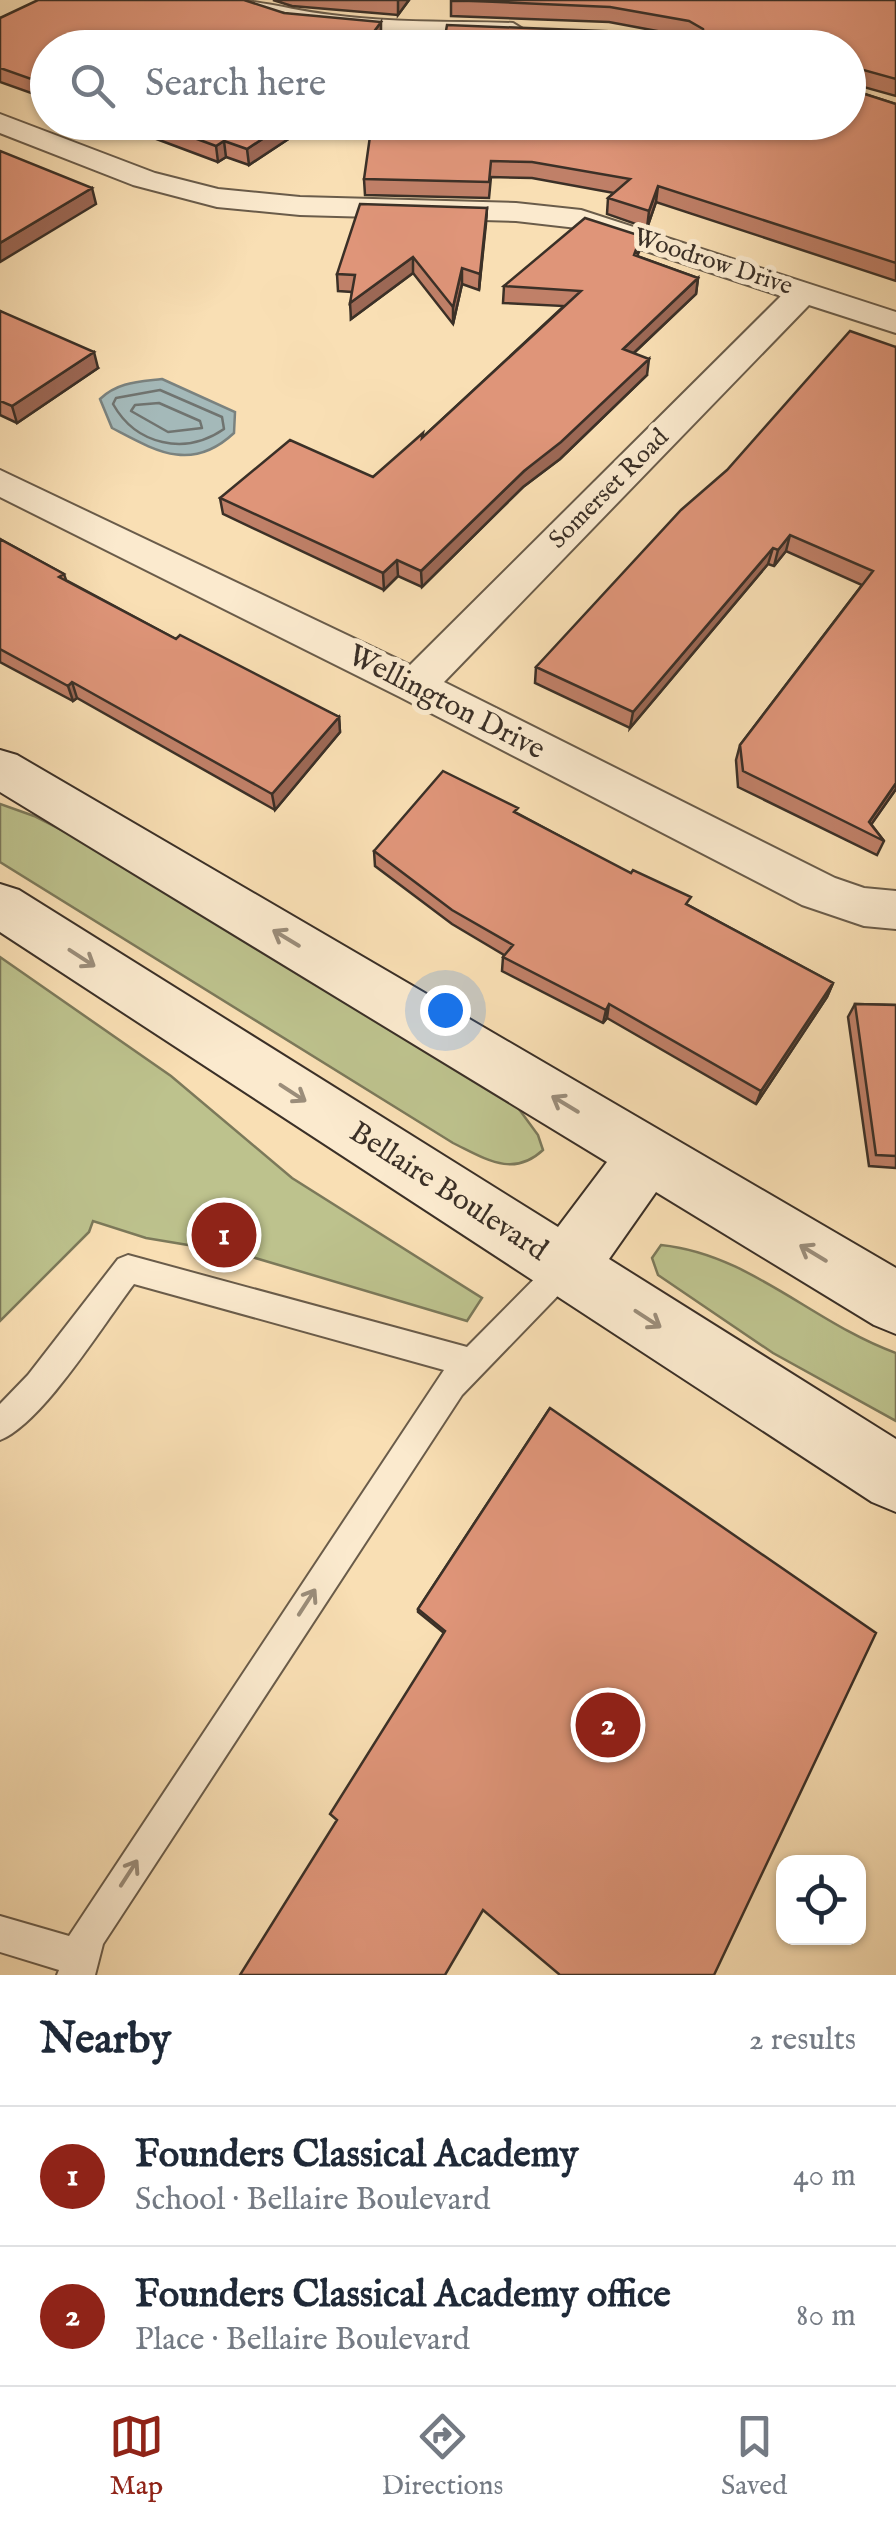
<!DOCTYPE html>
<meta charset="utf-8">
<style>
:root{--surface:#fff;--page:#f2f2f3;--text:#1f2937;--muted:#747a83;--line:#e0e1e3;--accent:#8f2418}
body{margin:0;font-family:"IM FELL English",serif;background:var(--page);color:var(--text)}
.controls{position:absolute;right:30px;bottom:30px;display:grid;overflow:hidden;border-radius:20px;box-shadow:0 2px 8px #0004}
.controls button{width:90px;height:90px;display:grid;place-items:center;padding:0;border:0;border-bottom:2px solid var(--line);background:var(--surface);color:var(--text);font:50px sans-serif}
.you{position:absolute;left:445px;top:1010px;width:35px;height:35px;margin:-25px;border:8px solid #fff;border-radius:50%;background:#1a73e8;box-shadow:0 0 0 15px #1a73e833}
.badge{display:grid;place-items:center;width:65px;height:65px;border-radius:50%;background:var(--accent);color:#fff;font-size:32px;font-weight:700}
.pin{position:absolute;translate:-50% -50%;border:5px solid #fff;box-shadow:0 2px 10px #0006}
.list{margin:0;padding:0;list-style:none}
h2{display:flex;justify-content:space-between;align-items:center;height:130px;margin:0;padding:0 40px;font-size:42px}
h2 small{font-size:32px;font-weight:400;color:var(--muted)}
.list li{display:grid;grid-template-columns:65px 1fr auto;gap:30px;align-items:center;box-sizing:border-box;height:140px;padding:0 40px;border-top:2px solid var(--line)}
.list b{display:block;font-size:38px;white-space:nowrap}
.list p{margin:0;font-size:32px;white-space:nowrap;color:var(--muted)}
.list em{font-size:32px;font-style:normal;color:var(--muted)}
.icon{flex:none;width:55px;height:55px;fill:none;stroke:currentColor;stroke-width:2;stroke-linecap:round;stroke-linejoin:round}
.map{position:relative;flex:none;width:896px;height:1975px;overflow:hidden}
.search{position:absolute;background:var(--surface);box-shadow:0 2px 8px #0004;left:30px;right:30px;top:30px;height:110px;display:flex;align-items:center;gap:25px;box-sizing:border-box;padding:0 35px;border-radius:55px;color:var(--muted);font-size:38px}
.sheet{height:410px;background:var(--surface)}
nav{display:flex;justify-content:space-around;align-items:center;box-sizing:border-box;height:140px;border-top:2px solid var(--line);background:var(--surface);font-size:28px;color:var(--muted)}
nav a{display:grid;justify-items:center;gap:5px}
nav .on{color:var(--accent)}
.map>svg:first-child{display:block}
.green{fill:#bdc28d;stroke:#7c795a;stroke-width:2.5}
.water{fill:#a4b9b9;stroke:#7a827f;stroke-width:2.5}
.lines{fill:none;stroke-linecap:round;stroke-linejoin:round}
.shore{stroke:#707470;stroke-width:2.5}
.lane-casing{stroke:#6a5c4a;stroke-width:4}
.street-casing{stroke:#6a5c4a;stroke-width:4}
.secondary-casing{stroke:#3b3027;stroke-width:4}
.lane{fill:#fbeace;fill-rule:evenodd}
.street{fill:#fbeace;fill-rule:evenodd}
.secondary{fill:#fbeace;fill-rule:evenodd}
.wall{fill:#c08068;stroke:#3b3027;stroke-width:2.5}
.shaded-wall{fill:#9c6855;stroke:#3b3027;stroke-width:2.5}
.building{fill:#df9579;stroke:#3b3027;stroke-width:2.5}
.oneway{stroke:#9b8d7a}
.labels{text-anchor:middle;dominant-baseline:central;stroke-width:10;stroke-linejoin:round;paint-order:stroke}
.far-street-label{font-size:25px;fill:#3b3027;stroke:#fbeace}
.street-label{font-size:30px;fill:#3b3027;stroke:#fbeace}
</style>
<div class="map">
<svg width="896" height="1975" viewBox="0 0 896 1975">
<rect width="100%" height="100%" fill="#f9dfb4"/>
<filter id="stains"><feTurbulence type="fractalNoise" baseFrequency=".002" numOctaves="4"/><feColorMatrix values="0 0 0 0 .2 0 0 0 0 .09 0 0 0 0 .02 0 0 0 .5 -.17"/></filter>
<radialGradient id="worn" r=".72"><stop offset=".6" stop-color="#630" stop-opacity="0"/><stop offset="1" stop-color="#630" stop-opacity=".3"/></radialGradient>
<!-- green -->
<path class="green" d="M0 804 34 816 77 838 516 1105 538 1135 543 1150C513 1178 486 1159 453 1143L0 862Z
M0 957 171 1076 292 1178 482 1298 467 1321 242 1254 146 1238 93 1221 89 1232 0 1321Z
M661 1245C750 1254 813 1323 896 1353V1421L773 1353 658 1275 652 1258Z"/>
<!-- water -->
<path class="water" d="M162 379 235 412 234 433C191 473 156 451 112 428L100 399C118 382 138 382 162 379Z"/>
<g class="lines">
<!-- shore -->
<path class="shore" d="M160 390 222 417 224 429C185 456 136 445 113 404L116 398Z
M159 403 200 421 202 428 168 432 131 411 135 405Z"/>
<defs>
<path id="lane" d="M566 1253 576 1257 580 1267 576 1277 462 1395 103 1944 95 1975H57L59 1970 0 1952V1916L69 1936 444 1370 134 1284C104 1323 43 1423 0 1440V1404L28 1375 118 1259 128 1255 467 1347 556 1257Z"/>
<path id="street" d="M223 0C264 0 292 11 332 15 391 23 453 21 513 23L526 31 513 39 336 32 287 25 227 5Z
M0 114 155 173 218 189 300 197 516 203 581 210 896 312V333L809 305 444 682 835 878 864 888 896 891V929L864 926 802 905 400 697 0 497V470L410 665 781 296 577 228 516 221 300 215 217 207 133 185 0 133Z"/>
<path id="secondary" d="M0 750 17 755 896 1268V1334L874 1325 656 1192 609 1259 896 1439V1512L872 1502 0 932V884L19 890 558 1227 607 1162 0 792Z"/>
</defs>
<!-- lane casing -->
<use href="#lane" class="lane-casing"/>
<!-- street casing -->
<use href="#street" class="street-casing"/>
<!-- secondary casing -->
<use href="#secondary" class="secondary-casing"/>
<!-- lane -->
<use href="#lane" class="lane"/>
<!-- street -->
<use href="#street" class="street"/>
<!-- secondary -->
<use href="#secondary" class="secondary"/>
</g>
<!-- wall -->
<path class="wall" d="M273 0H409L398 15 292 6Z
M896 0V96L673 34 609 22 451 16V1Z
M284 13 381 38 48 48V99L0 82V18Z
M849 89 896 104V281L656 202 647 228 607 214 608 198 614 193 532 178 491 177 489 198 365 195 364 179Z
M111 122H314L249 165 226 157 218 162Z
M487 208 479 290 462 284 453 324 413 273 351 319 352 292 338 291 337 274Z
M639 252 637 256 698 278 696 294 634 353 647 375 560 459 523 487 422 587 398 576 384 590 223 514 220 498 373 477 423 437 564 306 503 303 504 286Z
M0 311 98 368 17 423 0 415Z
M896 347V789L871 824 884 841 877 855 738 787 736 760 740 745 862 585 786 551 774 566 768 564 630 728 535 683 536 667Z
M0 539 64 574 66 580 176 639 339 717 340 732 275 810 77 698 73 701 0 662Z
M517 813 833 983 827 997 756 1104 607 1018 603 1023 502 971 503 957 504 955 452 924 375 866 374 851Z
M855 1004 896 1005V1168L869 1166 848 1017Z
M550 1408 483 1910 337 1820 444 1633 418 1612V1609Z"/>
<!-- shaded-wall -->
<path class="shaded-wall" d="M398 0H409L398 15Z
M381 22V38L374 48H362Z
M288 122H314L249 165 247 149Z
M224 141 226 157 218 162 216 146Z
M658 186 656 202 647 228 649 211Z
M92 188 96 204 0 262V243Z
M487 208 486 224 479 290 480 274Z
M413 257V273L351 319 350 303Z
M462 268V284L453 324V307Z
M698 278 696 294 621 365 623 349Z
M94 352 98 368 17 423 12 406Z
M649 359 647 375 560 459 523 487 422 587 421 571 524 471Z
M790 535 786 551 774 566 778 550Z
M773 548 768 564 630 728 633 712Z
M397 560 398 576 384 590 383 573Z
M72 682 77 698 73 701 68 686Z
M339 717 340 732 275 810 272 794Z
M896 783V789L866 832 869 822Z
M833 983 827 997 756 1104 761 1091Z
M609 1004 607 1018 603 1023 606 1010Z"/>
<!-- building -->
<path class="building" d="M38 0H244L284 13 381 22 362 48H48V85L0 68V18Z
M451 0H896V79L853 67 848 70V48H443L447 25 704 35 703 29 689 21 610 7Z
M848 87 849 89 896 104V263L658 186 649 211 608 198 630 179 532 162 491 161 489 182 364 179 372 122H848Z
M151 122H288L247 149 224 141 216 146Z
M0 151 92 188 0 243Z
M360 204 487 208 480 274 462 268 453 307 413 257 350 303 355 275 337 274Z
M585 218 641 236 634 255 698 278 623 349 649 359 561 442 524 471 421 571 397 560 383 573 220 498 290 440 373 477 423 433 422 438 581 291 504 286Z
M0 311 94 352 12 406 0 401Z
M850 331 896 347V783L869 822 884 841 743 771 740 745 873 571 790 535 778 550 773 548 633 712 536 667 681 510 727 470Z
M0 539 64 574 59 577 176 639 180 635 339 717 272 794 72 682 68 686 0 649Z
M443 771 518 808 514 812 631 873 633 870 691 897 686 904 833 983 761 1091 609 1004 606 1010 503 957 513 945 452 910 374 851Z
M855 1004 896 1005V1156L876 1155Z
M550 1408 876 1633 714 1975H560L483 1910 445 1975H240L337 1820 330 1814 445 1631 418 1609Z"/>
<!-- one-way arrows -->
<defs><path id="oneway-shaft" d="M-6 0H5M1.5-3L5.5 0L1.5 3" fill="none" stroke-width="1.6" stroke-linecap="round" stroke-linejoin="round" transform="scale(2.5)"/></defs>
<g class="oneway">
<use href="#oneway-shaft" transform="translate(286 938) rotate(-149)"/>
<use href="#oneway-shaft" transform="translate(82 958) rotate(33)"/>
<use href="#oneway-shaft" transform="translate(293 1093) rotate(33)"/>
<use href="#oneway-shaft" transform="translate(565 1104) rotate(-149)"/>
<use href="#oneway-shaft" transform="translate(813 1253) rotate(-149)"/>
<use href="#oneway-shaft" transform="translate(648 1319) rotate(33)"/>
<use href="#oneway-shaft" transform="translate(307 1602) rotate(-57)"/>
<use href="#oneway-shaft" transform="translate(129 1873) rotate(-57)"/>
</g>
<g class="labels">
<!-- far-street labels -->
<g class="far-street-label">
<text transform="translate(713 262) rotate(18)">Woodrow Drive</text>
<text transform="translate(609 489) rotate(-45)">Somerset Road</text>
</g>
<!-- street labels -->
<g class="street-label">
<text transform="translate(446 703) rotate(27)">Wellington Drive</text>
<text transform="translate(448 1192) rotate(33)">Bellaire Boulevard</text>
</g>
</g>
<rect width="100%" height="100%" filter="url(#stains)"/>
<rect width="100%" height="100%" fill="url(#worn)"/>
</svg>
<div class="controls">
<button><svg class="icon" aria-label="locate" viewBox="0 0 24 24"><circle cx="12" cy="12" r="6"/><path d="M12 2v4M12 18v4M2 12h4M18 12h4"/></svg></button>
</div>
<div class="you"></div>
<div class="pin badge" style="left:224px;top:1235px">1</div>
<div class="pin badge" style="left:608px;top:1725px">2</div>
<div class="search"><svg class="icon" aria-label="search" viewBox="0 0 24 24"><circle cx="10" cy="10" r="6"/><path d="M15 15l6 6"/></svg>Search here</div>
</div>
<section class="sheet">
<h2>Nearby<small>2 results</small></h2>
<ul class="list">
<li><span class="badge">1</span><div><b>Founders Classical Academy</b><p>School · Bellaire Boulevard</p></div><em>40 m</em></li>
<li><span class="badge">2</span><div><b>Founders Classical Academy office</b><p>Place · Bellaire Boulevard</p></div><em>80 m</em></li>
</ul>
</section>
<nav>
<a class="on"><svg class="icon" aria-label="map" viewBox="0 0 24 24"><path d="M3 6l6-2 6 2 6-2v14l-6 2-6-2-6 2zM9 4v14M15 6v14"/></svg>Map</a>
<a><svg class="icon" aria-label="directions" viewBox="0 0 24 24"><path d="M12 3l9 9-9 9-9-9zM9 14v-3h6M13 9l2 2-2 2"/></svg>Directions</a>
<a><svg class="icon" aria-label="saved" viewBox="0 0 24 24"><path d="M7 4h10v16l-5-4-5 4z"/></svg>Saved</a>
</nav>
